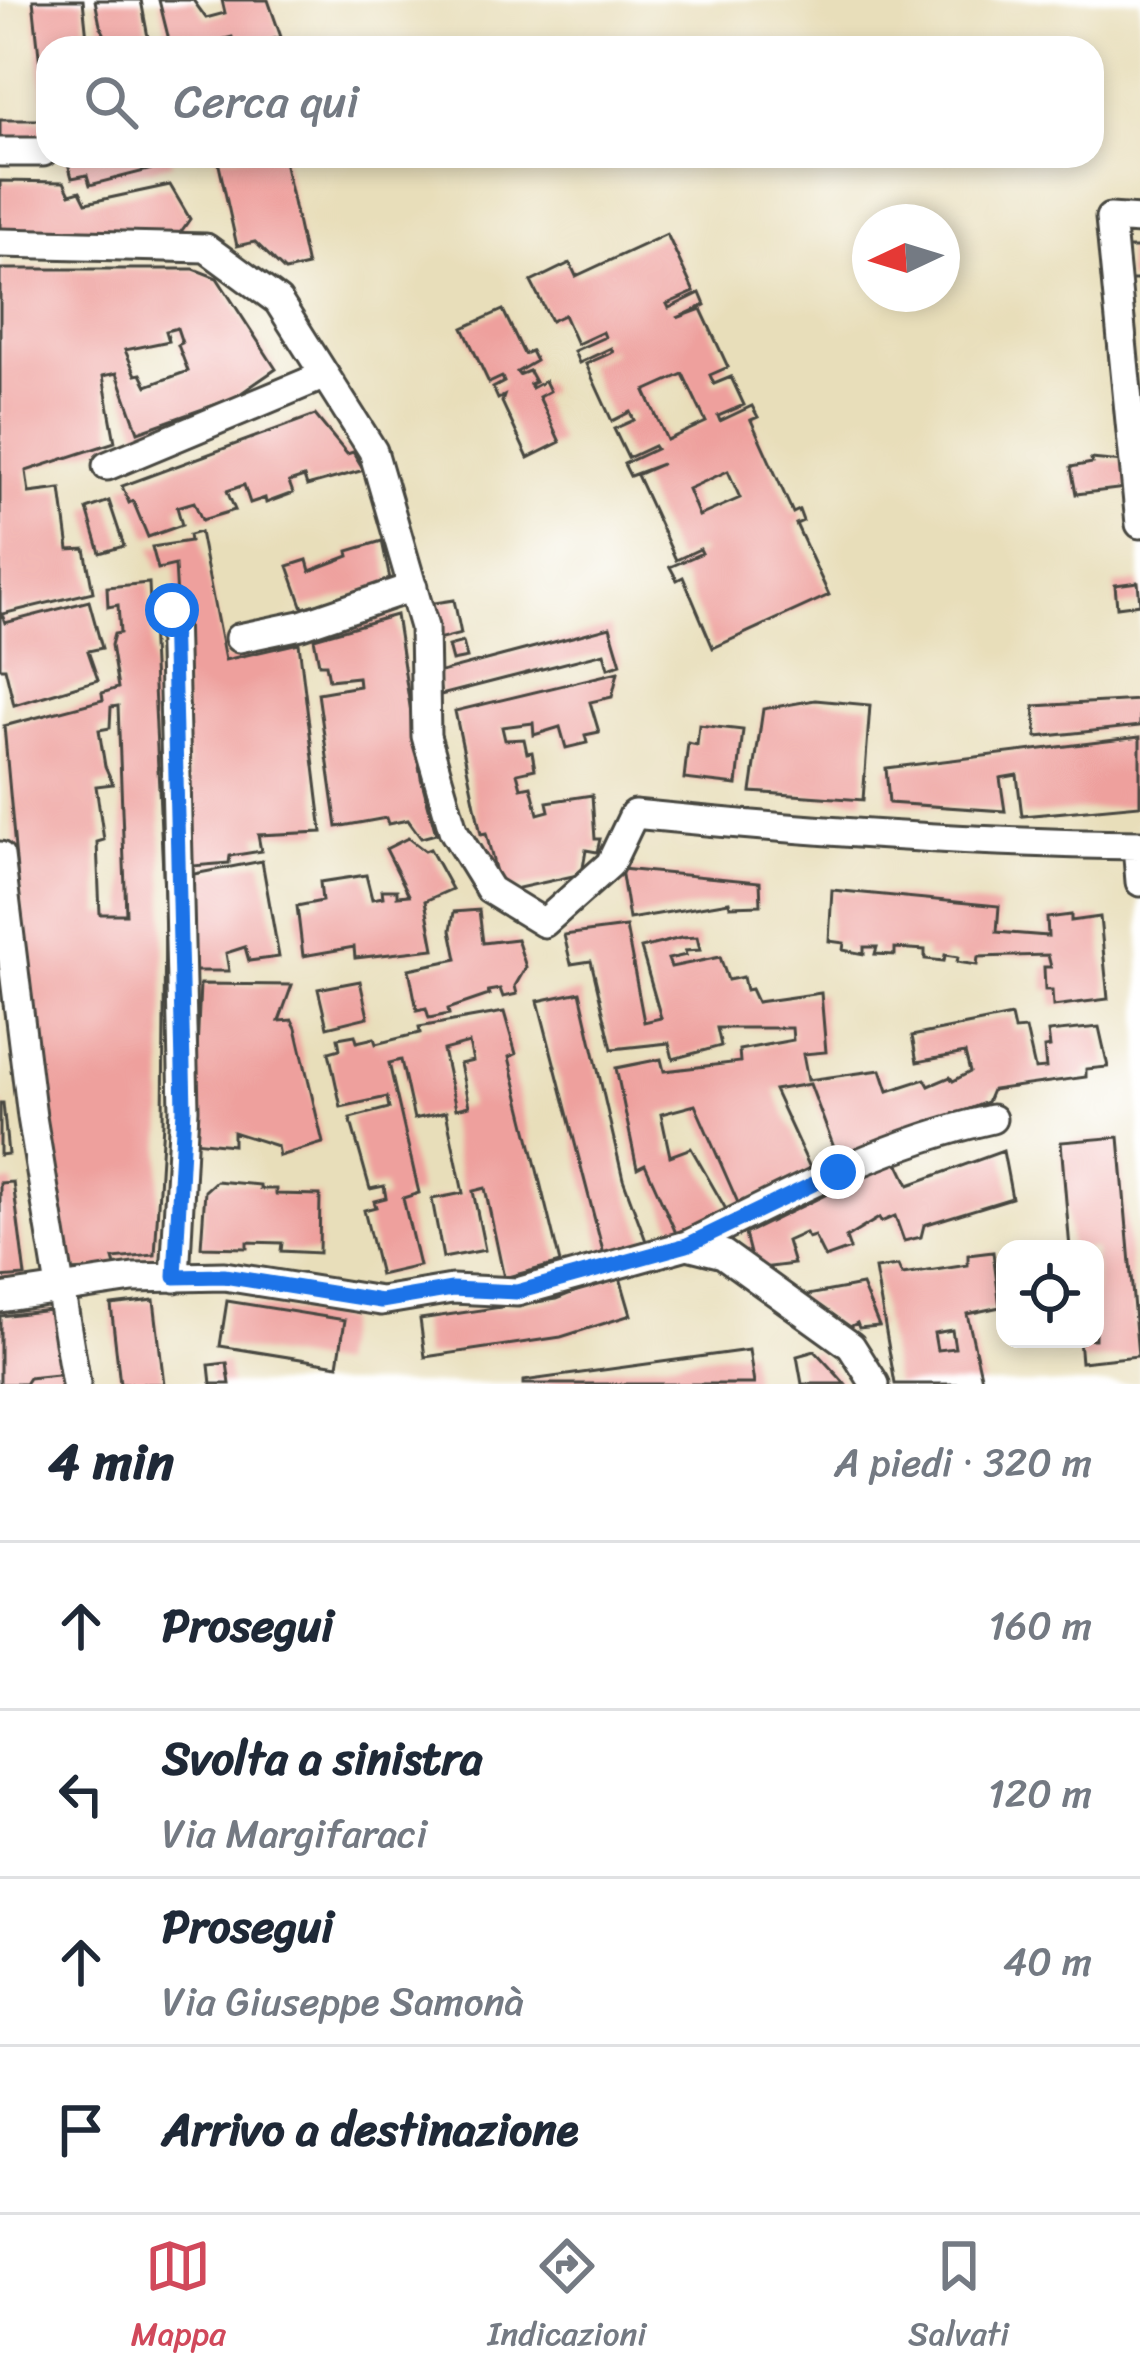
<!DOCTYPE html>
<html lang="it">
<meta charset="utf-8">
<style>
:root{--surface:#fff;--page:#f2f2f3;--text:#1f2937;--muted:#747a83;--line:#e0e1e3;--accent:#d1495b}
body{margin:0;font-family:Sriracha,sans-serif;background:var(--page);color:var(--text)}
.controls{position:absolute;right:36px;bottom:36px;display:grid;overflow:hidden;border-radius:24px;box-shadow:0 6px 18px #0003}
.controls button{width:108px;height:108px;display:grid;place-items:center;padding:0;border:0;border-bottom:3px solid var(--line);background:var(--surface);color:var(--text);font:60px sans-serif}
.compass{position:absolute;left:852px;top:204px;width:108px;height:108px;border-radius:50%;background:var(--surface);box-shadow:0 6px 18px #0003;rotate:266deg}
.stop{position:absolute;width:36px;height:36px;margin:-27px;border:9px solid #1a73e8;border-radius:50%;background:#fff}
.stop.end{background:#1a73e8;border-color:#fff;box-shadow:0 3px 12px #0008}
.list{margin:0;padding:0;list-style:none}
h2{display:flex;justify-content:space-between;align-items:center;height:156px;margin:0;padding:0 48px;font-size:51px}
h2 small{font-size:39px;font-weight:400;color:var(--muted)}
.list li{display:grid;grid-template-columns:78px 1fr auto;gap:36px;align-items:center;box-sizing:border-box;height:168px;padding:0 48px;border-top:3px solid var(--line)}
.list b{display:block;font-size:45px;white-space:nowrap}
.list p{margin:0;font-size:39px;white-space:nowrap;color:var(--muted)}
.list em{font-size:39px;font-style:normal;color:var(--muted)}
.icon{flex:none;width:66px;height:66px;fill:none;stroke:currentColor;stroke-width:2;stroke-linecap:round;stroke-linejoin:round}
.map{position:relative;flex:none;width:1140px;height:1384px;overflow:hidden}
.search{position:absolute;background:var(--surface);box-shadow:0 6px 18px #0003;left:36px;right:36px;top:36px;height:132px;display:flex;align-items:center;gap:30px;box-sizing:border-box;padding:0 42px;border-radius:36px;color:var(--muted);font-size:45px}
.sheet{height:828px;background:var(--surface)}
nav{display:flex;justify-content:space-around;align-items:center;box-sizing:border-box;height:168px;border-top:3px solid var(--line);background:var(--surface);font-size:33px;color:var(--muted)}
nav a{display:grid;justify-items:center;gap:6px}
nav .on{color:var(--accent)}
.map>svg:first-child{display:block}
.building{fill:#eea09d;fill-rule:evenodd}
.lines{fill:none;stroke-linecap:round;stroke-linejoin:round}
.minor-casing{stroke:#474640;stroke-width:33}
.minor{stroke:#fff;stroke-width:27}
.route{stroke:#1a73e8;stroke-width:15}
</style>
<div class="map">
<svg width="1140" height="1384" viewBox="0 0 1140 1384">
<rect width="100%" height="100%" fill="#fff"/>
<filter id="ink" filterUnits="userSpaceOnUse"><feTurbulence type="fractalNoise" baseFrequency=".00833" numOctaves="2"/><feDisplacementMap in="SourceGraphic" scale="24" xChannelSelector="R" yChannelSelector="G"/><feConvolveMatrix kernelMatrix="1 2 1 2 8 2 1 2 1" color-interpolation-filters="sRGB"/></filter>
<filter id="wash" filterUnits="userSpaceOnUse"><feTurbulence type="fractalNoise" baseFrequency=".004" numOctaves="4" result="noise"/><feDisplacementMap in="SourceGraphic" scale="48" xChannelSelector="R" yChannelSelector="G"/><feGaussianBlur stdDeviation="2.7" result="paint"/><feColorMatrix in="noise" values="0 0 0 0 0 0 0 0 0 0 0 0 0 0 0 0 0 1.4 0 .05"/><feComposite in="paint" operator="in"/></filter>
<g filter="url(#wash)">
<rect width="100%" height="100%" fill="#e8deba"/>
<g id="blocks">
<!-- building -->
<path class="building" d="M33 0H83L88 48H48V111H45Z
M95 0H141L150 48H111L100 25Z
M159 0H193L206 18 225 13 222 0H268L281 37 243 48H236L232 37 216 41 218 48H171Z
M0 120H41L48 140H0Z
M66 156H170L172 164 90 185 87 175 72 178Z
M217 156H283L307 266 285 271 255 242 237 246Z
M0 181 64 182 70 194 80 191 86 203 170 185 190 219 175 240 0 236Z
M667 234 694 292 667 304 669 308 700 293 705 305 677 318 701 309 728 367 710 375 714 384 731 377 744 405 718 416 720 421 752 406 758 417 751 420 793 513 799 510 803 521 796 524 829 595 713 648 683 577 677 580 670 567 702 553 700 549 676 560 637 475 662 464 630 476 624 464 656 449 654 446 628 458 614 429 634 420 630 412 612 421 586 364 613 352 611 348 579 363 574 351 605 337 603 332 577 344 564 315 551 321 531 282 570 263 576 276ZM683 374 706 422 667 440 645 391ZM728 471 740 498 699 516 688 489Z
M1127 248H1140V280H1127Z
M0 269H194L217 278 276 369 234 398 138 432 117 373 103 376 115 442 26 471 29 493 61 489 69 550 85 549 93 592 2 614 5 623 89 601 102 648 88 651 98 680 14 705 5 668H0ZM177 328 182 343 178 345 188 371 147 386 141 374 136 375 125 350 169 341 166 331Z
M503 310 524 354 531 351 536 361 517 372 519 375 529 371 535 382 530 384 532 388 545 381 550 391 539 397 560 442 528 458 502 402 504 396 498 399 493 388 504 382 502 377 489 383 463 328Z
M315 415 347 454 353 452 364 470 307 486 304 477 289 482 293 493 266 503 265 498 250 503 244 485 227 491 235 510 202 520 194 502 177 507 182 525 148 537 133 501 129 503 122 486Z
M1091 459 1134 463V487L1076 494 1071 467 1092 463Z
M109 501 124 546 100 553 87 509Z
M200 532 225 660 299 643 322 832 258 835 261 851 230 856 229 863 193 866 175 565 158 569 152 547 190 541 189 535Z
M382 541 391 584 303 608 288 566 307 560 310 571 349 556 348 551Z
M1138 582 1140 604 1117 607 1115 585Z
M149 583 165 913 163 1122 155 1255 113 1259 116 1269 66 1271 34 1061 4 726 103 700 102 693 118 688 111 645 114 634 120 633 118 605 108 607 107 587ZM118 706 126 914H100L97 842 104 840 96 786 113 784 105 766 99 730 110 728 111 707Z
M454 600 461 634 434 641 428 604Z
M396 615 421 778 436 834 421 838 408 820 388 824 386 818 337 827 318 693 359 686 358 677 329 680 326 664H319L314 638Z
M610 627 621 664 608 668 604 653 441 695 437 673Z
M463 642 467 658 452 661 448 646Z
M618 672 612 697 590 702 599 732 585 735 587 743 566 748 560 727 534 735 533 723 502 727 505 740 524 739 527 753 532 752 535 769 517 773 521 788 531 786 538 814 549 811 547 802 592 795 595 839H600L597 852 586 850 582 874 501 892 486 833 481 834 455 711Z
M815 700 870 705 863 800 751 792 763 709Z
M1140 700V726L1037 737 1034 706Z
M699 725 743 730 737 785 684 779 688 743 697 745Z
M1140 737V805L1022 816 1017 775 1000 778 1005 811 889 803 886 768Z
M408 838 425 851 430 849 452 889 425 901 434 949 355 958 354 947 303 956 297 906 322 901 320 882 366 875 372 899 383 897 382 890H397V896L409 895 386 849Z
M262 861 279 957 249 961 245 947 226 953 229 971H190L194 874Z
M621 869 760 882 761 905 730 906 729 902 629 919Z
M832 890 999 906 997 932 1048 936 1047 918 1071 915V921L1100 917 1108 999 1053 1006 1052 990H1045L1044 967H1051L1048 955 978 957 977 965 957 962 958 957 945 955 944 961 925 959V950L895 948V955L875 954 877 947H864V954L843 950 844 943 829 941Z
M479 910 483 943 517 939 526 967 515 986 517 994 503 997 500 989 488 991 489 995 448 1009 449 1014 429 1018 426 1008 417 1010 409 969 457 959 451 930 454 912Z
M626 927 644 1022 661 1018 641 948 681 938 697 937 700 950 685 951 686 955 668 959 671 967 720 957 728 980 743 977 746 990 751 989 757 1002 821 993 826 1052 803 1054 808 1080 881 1070 888 1091 925 1079 929 1086 950 1077 953 1081 970 1072 965 1053 917 1062 912 1036 1011 1016 1014 1030 1026 1029 1035 1069 1046 1068 1044 1048 1050 1047 1048 1032 1099 1027 1108 1067 1086 1069V1077L992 1090 987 1102 839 1161 810 1084 774 1090 812 1172 739 1205 695 1105 661 1114 670 1156 691 1148 727 1211 676 1233 645 1164 637 1168 616 1068 661 1059 664 1071 740 1062 739 1050 793 1040 792 1028H717L721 1046 673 1059 669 1043 612 1049 591 961 571 964 564 935Z
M360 981 368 1017 327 1027 318 989Z
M200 984 292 985 279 1021 292 1020 296 1028 323 1143 279 1156 277 1146 233 1132V1145L193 1141Z
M580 992 623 1179 646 1241 604 1255 538 1001Z
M504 1012 516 1054 509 1057 560 1263 504 1278 485 1188 473 1191 485 1250 443 1258 432 1199 463 1193 446 1112 414 1119 401 1060 389 1063 419 1193 403 1198 419 1266 380 1275 364 1210 376 1207 374 1201 386 1198 384 1186 370 1189 350 1118 389 1108 387 1097 341 1107 329 1052 340 1049 338 1038 355 1035 357 1042 374 1038 376 1044 420 1033 419 1027ZM469 1043 473 1061 460 1064 469 1106 456 1109 443 1050Z
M0 1103H3L8 1154 0 1155Z
M1119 1137 1138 1356 1081 1362 1079 1339H1095V1249H1070L1061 1142Z
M1003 1151 1012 1198 924 1225 921 1237 904 1241 895 1216 881 1222 879 1218 846 1238 850 1249 825 1258 814 1236 808 1238 805 1233 787 1241 794 1264 754 1269 745 1234 897 1160 909 1185Z
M216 1181 260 1185V1189H276V1194L320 1195 319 1253 281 1251 282 1243 247 1242V1248L201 1247 205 1191Z
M13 1182 25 1276 0 1278V1183Z
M993 1252 1000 1307 967 1314 983 1384H895L875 1269 898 1266 902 1275 968 1265V1255ZM952 1330 955 1348 937 1350 934 1333Z
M619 1274 631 1315 561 1337 425 1357 420 1319 556 1299Z
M862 1285 879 1326 859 1328 857 1323 845 1330 797 1297Z
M154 1300 164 1384H120L111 1305Z
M227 1301 345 1320 338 1365 220 1346Z
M59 1309 67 1374 29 1378 25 1384H0V1316Z
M749 1350 754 1384H523V1381Z
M815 1351 839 1377 845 1384H802L797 1356Z
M227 1363 230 1384H211L209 1365Z"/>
</g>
</g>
<g filter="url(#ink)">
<use href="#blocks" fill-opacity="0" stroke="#474640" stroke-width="3"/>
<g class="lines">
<defs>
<path id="minor" d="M0 152H43
M1140 220 1110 218 1140 524
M0 243 206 248 278 301 373 451 424 627 426 736 453 830 490 890 544 923 610 864 634 814C802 831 971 843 1140 845
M107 466 325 375
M172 610 184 1109 175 1278
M239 638 301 625 413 587
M1137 845 1140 882
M0 856 32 1117 76 1384
M687 1245C785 1196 884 1143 992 1119
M0 1298 133 1278 224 1276 381 1301 452 1289 517 1292 687 1245 723 1254 851 1346 875 1384"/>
</defs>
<!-- minor casing -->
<use href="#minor" class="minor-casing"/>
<!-- minor -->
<use href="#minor" class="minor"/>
</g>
</g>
<g class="lines" filter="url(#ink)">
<!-- route -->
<path class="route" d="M172 610 184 1109 175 1277 224 1276 381 1301 452 1289 517 1292 687 1245 838 1172"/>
</g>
</svg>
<div class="controls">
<button><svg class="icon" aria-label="locate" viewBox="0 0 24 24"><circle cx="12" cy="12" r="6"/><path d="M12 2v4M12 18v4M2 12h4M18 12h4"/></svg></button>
</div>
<svg class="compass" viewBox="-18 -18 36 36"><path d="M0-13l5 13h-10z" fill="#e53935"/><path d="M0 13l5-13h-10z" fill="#747a83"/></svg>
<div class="stop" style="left:172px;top:610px"></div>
<div class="stop end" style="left:838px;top:1172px"></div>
<div class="search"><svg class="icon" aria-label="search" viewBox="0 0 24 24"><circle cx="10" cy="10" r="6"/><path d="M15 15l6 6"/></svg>Cerca qui</div>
</div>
<section class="sheet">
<h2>4 min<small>A piedi · 320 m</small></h2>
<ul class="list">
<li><svg class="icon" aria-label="ahead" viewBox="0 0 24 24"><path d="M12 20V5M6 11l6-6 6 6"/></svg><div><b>Prosegui</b></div><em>160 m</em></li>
<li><svg class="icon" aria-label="left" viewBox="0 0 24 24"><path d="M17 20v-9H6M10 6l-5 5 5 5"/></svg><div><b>Svolta a sinistra</b><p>Via Margifaraci</p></div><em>120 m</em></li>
<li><svg class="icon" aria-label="ahead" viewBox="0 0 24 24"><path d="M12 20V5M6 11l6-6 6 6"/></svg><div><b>Prosegui</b><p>Via Giuseppe Samonà</p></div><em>40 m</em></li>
<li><svg class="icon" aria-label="arrive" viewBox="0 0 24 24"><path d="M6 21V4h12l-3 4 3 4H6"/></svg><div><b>Arrivo a destinazione</b></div></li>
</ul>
</section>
<nav>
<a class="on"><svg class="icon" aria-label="map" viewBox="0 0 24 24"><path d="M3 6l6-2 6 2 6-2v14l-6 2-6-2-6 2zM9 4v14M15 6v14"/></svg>Mappa</a>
<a><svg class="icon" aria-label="directions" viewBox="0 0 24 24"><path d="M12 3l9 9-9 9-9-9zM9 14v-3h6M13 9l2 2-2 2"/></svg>Indicazioni</a>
<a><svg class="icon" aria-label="saved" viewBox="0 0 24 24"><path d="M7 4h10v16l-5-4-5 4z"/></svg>Salvati</a>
</nav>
